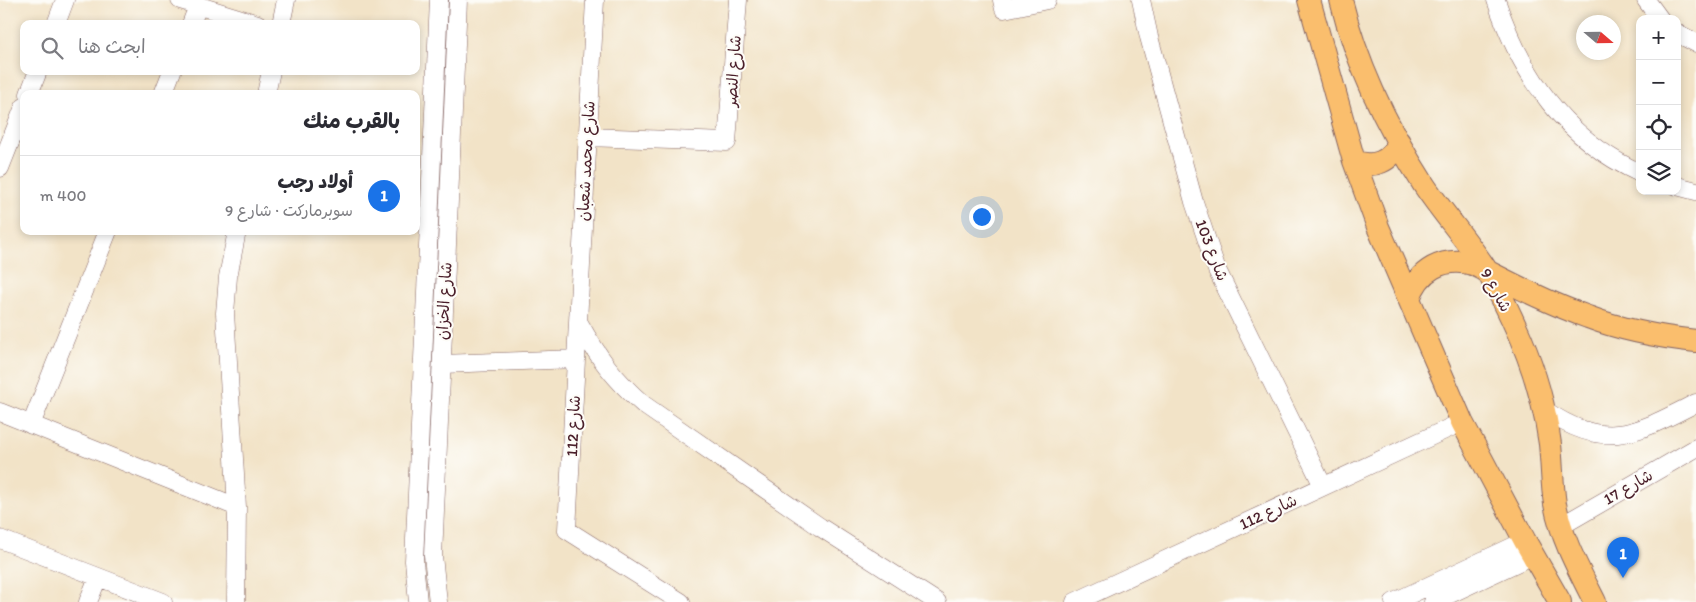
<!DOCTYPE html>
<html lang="ar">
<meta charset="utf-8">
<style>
:root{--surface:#fff;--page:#f7f7f7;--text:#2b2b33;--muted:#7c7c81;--line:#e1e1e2;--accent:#1a73e8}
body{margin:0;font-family:Itim,"Playpen Sans Arabic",sans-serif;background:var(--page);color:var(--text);direction:rtl}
.controls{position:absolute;right:15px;top:15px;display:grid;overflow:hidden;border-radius:10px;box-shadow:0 2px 8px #0003}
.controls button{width:45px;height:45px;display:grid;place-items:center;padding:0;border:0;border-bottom:1px solid var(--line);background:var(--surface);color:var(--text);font:25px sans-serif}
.compass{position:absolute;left:1576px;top:15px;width:45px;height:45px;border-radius:50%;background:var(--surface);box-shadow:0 2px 8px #0003;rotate:110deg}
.you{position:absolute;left:981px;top:216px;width:18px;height:18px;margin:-12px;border:4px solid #fff;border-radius:50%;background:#1a73e8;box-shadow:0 0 0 8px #1a73e833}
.badge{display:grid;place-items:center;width:32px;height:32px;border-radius:50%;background:var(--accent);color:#fff;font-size:16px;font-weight:700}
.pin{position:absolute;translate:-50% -41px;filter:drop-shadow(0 1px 2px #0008)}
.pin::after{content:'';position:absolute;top:26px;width:18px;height:15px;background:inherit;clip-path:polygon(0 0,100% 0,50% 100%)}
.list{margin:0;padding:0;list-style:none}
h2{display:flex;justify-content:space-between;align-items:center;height:65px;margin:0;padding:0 20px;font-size:21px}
h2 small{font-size:16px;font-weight:400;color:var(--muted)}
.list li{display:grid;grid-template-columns:32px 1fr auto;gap:15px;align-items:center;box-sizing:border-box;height:80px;padding:0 20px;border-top:1px solid var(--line)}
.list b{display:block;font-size:19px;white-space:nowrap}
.list p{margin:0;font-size:16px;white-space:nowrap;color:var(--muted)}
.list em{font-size:16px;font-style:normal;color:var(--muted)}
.icon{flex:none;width:28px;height:28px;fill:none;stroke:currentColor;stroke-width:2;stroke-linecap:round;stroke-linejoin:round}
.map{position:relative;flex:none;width:1696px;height:602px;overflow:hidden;direction:ltr}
.search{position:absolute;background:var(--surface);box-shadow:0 2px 8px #0003;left:20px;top:20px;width:400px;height:55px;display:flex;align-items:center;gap:12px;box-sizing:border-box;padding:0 18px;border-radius:10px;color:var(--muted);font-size:19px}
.panel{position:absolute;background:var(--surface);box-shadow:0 2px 8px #0003;left:20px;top:90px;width:400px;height:145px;border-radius:10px;direction:rtl}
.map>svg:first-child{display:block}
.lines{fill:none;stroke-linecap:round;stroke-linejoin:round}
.minor-casing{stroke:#856462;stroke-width:19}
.major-casing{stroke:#856462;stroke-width:24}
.minor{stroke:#fff;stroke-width:18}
.major{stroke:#fabe6d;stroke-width:22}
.labels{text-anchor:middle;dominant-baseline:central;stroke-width:4;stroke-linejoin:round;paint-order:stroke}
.street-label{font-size:16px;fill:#4a1f2b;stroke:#fdfcf7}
</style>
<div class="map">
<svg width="1696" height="602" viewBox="0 0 1696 602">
<rect width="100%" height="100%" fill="#fdfcf7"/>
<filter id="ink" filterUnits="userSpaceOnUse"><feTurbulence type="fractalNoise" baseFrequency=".02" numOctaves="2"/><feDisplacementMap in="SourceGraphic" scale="10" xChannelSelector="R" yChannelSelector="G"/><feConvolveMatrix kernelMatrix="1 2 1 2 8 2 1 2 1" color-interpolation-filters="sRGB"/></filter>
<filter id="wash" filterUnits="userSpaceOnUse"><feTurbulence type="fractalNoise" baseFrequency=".0096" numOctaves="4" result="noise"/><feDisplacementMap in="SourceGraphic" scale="20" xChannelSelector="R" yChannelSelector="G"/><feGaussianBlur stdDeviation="1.12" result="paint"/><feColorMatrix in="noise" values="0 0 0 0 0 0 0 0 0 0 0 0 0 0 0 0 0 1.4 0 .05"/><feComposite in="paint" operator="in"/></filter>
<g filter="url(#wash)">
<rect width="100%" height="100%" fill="#f2e3c7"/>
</g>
<g filter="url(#ink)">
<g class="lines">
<defs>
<path id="minor" d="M180 0 258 24
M595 0 567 530 681 602
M1002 0 1004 9 1047 0
M1141 0 1149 37 1194 202 1217 270 1323 486
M1496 0C1521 75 1566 140 1640 173
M1646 0 1660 19
M56 24 65 0
M191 24 198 6
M281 24 286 0
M1677 33 1696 43
M29 94 38 71
M163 94 172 71
M266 94 271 71
M587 137 727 142 738 0
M0 168 24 107
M1677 186 1696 191
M579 323C598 357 614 379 644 405L820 527 937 602
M442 364 576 359
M1543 409C1606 452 1635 434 1696 403
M0 412 237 507
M31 425 108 231
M1561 526 1696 448
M0 539 163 602
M88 602 98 577
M236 602 237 507 225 313 228 277 237 231
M418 602 414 561 439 0
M438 602 433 556 458 0
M1075 602 1462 422
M1394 602 1525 541
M1433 602 1533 555"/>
<path id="major" d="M1309 0 1354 161 1378 227 1462 422 1525 541 1560 602
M1341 0C1357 66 1388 129 1424 185 1444 215 1468 241 1487 271 1500 292 1511 316 1521 339 1535 372 1545 408 1550 444 1552 464 1552 485 1555 504 1562 540 1579 570 1595 602
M1354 161C1373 169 1391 162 1399 142
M1409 299C1418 270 1443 256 1473 264 1510 283 1548 303 1588 317 1622 330 1659 337 1696 341"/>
</defs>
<!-- minor casing -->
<use href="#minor" class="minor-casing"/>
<!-- major casing -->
<use href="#major" class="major-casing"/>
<!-- minor -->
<use href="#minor" class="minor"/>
<!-- major -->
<use href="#major" class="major"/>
</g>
</g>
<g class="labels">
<!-- street labels -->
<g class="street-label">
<text transform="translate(733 71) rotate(-86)">شارع النصر</text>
<text transform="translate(586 161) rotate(-87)">شارع محمد شعبان</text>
<text transform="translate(1212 250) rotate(69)">شارع 103</text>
<text transform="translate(1496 290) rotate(61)">شارع 9</text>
<text transform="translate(444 301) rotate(-87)">شارع الخزان</text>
<text transform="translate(573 426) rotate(-87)">شارع 112</text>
<text transform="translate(1628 487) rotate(-30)">شارع 17</text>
<text transform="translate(1268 512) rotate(-25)">شارع 112</text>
</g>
</g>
</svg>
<div class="controls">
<button>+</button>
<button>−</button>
<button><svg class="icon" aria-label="locate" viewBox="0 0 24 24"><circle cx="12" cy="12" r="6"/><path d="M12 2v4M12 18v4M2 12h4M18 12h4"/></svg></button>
<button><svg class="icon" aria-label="layers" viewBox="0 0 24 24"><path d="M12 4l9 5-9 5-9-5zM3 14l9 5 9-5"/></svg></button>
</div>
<svg class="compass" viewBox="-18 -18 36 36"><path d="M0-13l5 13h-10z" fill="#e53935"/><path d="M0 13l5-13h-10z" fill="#7c7c81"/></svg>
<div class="you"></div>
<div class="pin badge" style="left:1623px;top:578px">1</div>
<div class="search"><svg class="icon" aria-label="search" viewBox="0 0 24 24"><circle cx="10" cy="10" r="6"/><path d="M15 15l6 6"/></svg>ابحث هنا</div>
<section class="panel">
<h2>بالقرب منك<small></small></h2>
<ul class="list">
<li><span class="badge">1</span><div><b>أولاد رجب</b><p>سوبرماركت · شارع 9</p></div><em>400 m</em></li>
</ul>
</section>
</div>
